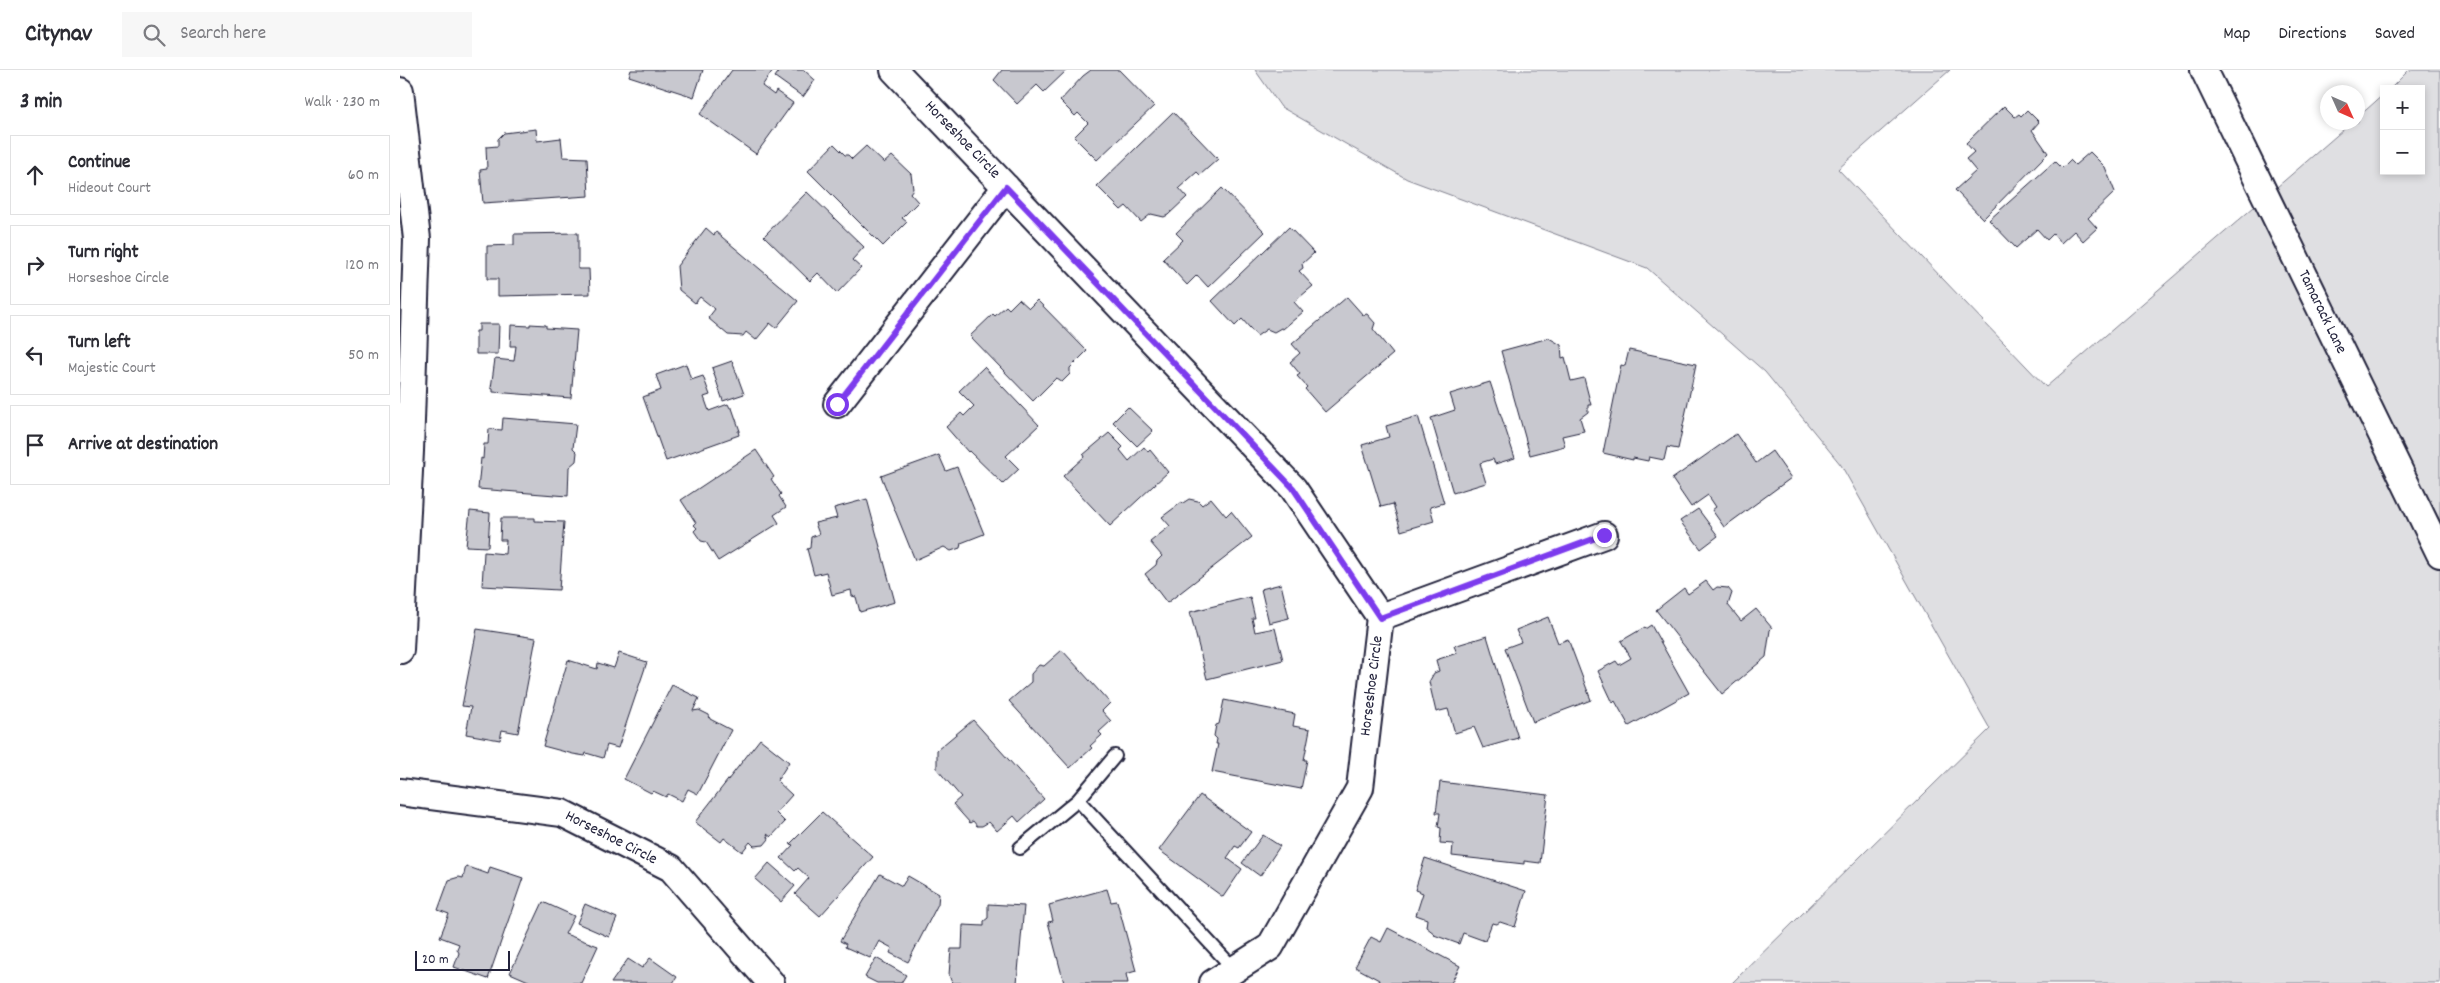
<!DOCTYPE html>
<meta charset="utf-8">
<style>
:root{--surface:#fff;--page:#f7f7f7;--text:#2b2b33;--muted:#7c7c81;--line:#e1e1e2}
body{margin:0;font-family:Dekko,sans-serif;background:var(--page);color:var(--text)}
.controls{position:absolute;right:15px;top:15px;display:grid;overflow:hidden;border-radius:0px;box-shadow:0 2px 8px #0003}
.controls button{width:45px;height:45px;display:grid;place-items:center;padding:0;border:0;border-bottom:1px solid var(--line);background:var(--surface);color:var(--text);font:25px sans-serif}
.compass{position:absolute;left:1920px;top:15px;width:45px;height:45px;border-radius:50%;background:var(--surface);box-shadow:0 2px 8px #0003;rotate:135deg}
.scale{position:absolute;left:15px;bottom:12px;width:95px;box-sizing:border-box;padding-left:5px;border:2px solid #22223b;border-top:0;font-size:14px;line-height:18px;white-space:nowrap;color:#22223b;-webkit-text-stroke:4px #fff;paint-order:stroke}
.stop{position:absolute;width:15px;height:15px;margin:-11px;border:4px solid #7c3aed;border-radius:50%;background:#fff}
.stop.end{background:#7c3aed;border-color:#fff;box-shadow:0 1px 5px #0008}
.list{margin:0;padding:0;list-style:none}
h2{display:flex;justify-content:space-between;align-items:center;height:65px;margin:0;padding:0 20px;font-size:21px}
h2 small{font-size:16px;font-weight:400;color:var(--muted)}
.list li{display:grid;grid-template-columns:32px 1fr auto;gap:15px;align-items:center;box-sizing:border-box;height:80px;margin:0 10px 10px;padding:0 10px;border:1px solid var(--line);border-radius:0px}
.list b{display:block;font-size:19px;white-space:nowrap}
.list p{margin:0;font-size:16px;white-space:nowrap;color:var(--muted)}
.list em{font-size:16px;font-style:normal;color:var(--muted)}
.icon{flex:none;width:28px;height:28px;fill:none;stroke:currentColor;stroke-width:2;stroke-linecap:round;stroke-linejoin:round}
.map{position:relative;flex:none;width:2040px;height:913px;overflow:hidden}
header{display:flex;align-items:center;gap:30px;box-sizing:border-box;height:70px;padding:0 25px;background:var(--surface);border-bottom:1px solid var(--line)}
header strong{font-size:24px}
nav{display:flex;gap:28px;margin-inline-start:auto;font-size:18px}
.search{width:350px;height:45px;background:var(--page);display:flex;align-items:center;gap:12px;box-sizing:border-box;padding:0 18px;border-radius:0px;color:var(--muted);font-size:19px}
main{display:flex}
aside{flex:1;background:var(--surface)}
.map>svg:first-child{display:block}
.green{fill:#dfdfe2;stroke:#80808e}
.building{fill:#c8c8cf;stroke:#22223b}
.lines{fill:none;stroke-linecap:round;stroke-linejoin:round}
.lane-casing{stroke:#22223b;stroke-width:16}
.street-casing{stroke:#22223b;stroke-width:30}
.lane{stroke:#fff;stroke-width:12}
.street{stroke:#fff;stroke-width:26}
.route{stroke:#7c3aed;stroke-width:6}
.labels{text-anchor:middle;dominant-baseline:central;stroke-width:4;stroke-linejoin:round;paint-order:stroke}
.street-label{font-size:16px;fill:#22223b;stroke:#fff}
</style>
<header>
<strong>Citynav</strong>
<div class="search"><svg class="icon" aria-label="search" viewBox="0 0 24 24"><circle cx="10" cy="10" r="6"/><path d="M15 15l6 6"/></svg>Search here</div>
<nav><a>Map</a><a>Directions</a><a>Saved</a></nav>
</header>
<main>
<aside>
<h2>3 min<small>Walk · 230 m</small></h2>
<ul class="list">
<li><svg class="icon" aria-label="ahead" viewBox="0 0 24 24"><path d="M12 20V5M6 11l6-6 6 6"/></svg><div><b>Continue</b><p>Hideout Court</p></div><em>60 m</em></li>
<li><svg class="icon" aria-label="right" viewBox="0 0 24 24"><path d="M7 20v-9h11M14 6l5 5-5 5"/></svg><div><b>Turn right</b><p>Horseshoe Circle</p></div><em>120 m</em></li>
<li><svg class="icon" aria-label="left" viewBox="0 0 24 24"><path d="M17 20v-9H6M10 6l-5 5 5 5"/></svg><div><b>Turn left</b><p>Majestic Court</p></div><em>50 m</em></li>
<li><svg class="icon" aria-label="arrive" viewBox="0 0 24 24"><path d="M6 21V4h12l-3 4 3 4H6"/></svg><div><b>Arrive at destination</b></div></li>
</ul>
</aside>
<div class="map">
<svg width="2040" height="913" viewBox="0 0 2040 913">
<rect width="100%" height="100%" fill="#fff"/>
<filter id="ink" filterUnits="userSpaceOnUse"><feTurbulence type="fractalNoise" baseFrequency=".02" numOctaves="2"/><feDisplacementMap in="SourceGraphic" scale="10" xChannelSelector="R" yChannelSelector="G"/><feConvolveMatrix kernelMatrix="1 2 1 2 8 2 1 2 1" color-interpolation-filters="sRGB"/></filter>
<g filter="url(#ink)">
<!-- green -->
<path class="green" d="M855 0H1550L1438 99 1646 317 1951 53 1958 52V47L1984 24V101H2021V19H1990L2009 0H2040V913H1332L1590 659 1441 395 1365 302 1247 198 1007 109 881 37Z"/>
<!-- building -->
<path class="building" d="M231 0H303L294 27 229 6Z
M332 0H373L362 16 374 25 376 21 393 33 356 84 300 44Z
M380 0H404L415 10 403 27 375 7Z
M602 0H667L644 22 637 15 617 34 594 10Z
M691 0H719L754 36 697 90 674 67 688 53 678 43 675 46 660 31 683 6Z
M1604 36 1615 47 1619 44 1621 46 1627 40 1639 52 1632 60 1648 83 1583 149 1555 120 1576 101 1566 89 1574 82 1566 73Z
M773 42 818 89 800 105 797 102 779 118 787 127 768 145 764 147 751 144 741 152 726 136 721 140 697 116Z
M136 59 137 71 161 68 163 87 187 88 189 126 83 133 80 100 87 99 86 77 98 76V69L104 63Z
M434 74 445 85H448L452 89 466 76 484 93 492 86 511 104 513 119 510 123 518 132 502 148 507 152 483 176 408 101Z
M1690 82 1705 97 1715 122 1688 148 1697 158 1683 171 1674 161 1661 173 1653 164 1647 170 1637 159 1616 178 1589 150 1655 91 1662 98 1670 90 1675 95Z
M822 118 865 162 808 217 797 205 787 215 763 189 783 170 776 163Z
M407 122 464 177 452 190 461 198 437 223 418 203 410 211 364 166Z
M889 157 914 183 902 194 903 198 899 201 913 216 894 232 903 242 883 259 881 258 874 262 867 259 857 266 842 249 835 256 812 231Z
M306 158 314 165 316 162 398 231 376 258 370 253 356 270 346 262 343 266 328 265 308 248 315 239 300 227 295 233 279 220 277 196Z
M178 163V199H189L190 224 98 226V209H87V176L114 175V164Z
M947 227 963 245 967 244 975 253 973 259 993 284 925 342 905 319 907 317 897 306 900 304 890 292 900 283 892 274Z
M619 229 629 238 637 230 687 281 670 298V304L662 312 656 308 633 331 570 266 593 244 595 246 606 236 609 239Z
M79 254H99L98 284H76V261H79Z
M130 254 146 255V258L177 260 171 328 93 322V319L91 318 95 289 114 291 116 276H110L111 255 130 256Z
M1149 268 1161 275 1162 288 1165 287 1171 311 1184 308 1191 335H1188V342L1180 348 1184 361 1162 366 1165 376 1130 385 1101 281Z
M1229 280 1296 294 1278 379 1267 377 1264 390 1249 387 1248 391 1233 388V390L1203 383 1221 295 1225 296Z
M332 291 344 324 323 331 312 298Z
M286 294 291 310 303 306 310 325 304 327 309 341 328 334 330 338H332L340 361H338L339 365 266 391 243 327 261 320 256 305Z
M584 297 639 355 606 386 619 399 603 414 569 381 568 382 546 357 561 343 564 346 574 336 559 321Z
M1090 312 1115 388 1095 394 1093 389 1080 393 1086 413 1053 423 1031 348 1055 340 1050 324Z
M728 337 753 361 737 376 713 352Z
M1018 346 1044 433 1030 437 1034 451 1001 461 993 434 981 437 962 375 989 367 986 356Z
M103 348 176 354 173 378 177 382 176 391 169 397 168 426 78 419 81 388 83 389 84 374H88L89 359 102 360Z
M709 363 723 377 720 380 729 391 744 377 748 382 750 380 768 402 710 456 663 406 684 387 683 385Z
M1336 364 1356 393 1372 381 1391 408 1324 457 1312 440 1316 437 1308 425 1291 437 1272 409Z
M356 380 374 407 371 409 381 424 379 426 386 437 374 445 379 453 318 491 306 472 301 471 294 461 297 458 294 455 296 453 281 430Z
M539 385 546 401 557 397 584 464 561 473 560 478 551 481 544 477 515 490 481 406Z
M811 428 826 446 831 441 852 467 767 533 745 504 756 495 757 491 762 486 750 472 770 456 762 447 782 432 783 433 789 429 798 431 802 435Z
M467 429 495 532 460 542 456 527 452 526 451 520 432 525 426 502 414 505 407 479 410 478 411 467 419 464 415 453 437 448 434 438Z
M1298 439 1318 466 1301 479 1280 451Z
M70 441 90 443 88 477 66 476Z
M101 448H135V451L164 452 159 520 82 516 84 482 105 484 106 470H100Z
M1306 511 1313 520 1317 517 1328 518 1332 523 1328 535 1341 551 1356 539 1372 558 1370 560 1366 587 1322 624 1256 540 1284 518 1288 524Z
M881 514 889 548 869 553 861 519Z
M850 527 855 548H852L855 562 875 558 883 590 807 609 790 542Z
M1148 547 1158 573 1168 569 1191 630 1133 652 1105 578 1121 572 1116 560Z
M1251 555 1289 623 1229 656 1215 631 1213 633 1198 601 1216 591 1219 595 1231 588 1221 571 1245 557V559Z
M77 559 136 568 118 663 102 660 100 670 66 664 71 637 62 636Z
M1087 566 1118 668 1083 678 1074 657 1055 663 1048 639 1036 642 1029 612 1034 603 1039 601 1036 590 1057 583 1054 576Z
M662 580 710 633 702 641 711 651 699 662 702 665 690 676 692 678 670 698 609 631 631 612V604L639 595 644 596Z
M219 583 247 592 218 678 207 675 203 688 186 683 185 686 173 684 143 676 168 590 197 599 198 593 214 598Z
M272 615 299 628 293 641 299 640 309 645 310 649 331 660 298 724 288 719 282 731 268 724 266 727 253 721 251 723 224 709Z
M824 630 895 644 893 656 910 659 904 690H907L901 719 812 702 818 674H816L817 669 814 666 816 655 819 654Z
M573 650 644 729 619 752 614 746 597 761 589 752 582 756H577L573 751 570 753 553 734 561 727 537 699V680Z
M360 669 389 692 377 711 392 725 376 743 385 752 371 767 367 764 369 769 364 775 354 776 350 772 342 782 324 768 321 772 295 752Z
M1040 712 1148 725 1140 793 1124 791V794L1052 786 1053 774 1040 773 1041 758 1038 757 1040 743H1036Z
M800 725 851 762 839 778 835 776 827 788 842 799 823 827 759 780Z
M422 742 473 787 420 846 395 824 409 808 398 798 395 801 381 788 393 775 390 774Z
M863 765 880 776 860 806 842 793Z
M1025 788 1126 821 1115 857 1100 852 1097 854 1092 853 1085 871 1063 863 1059 874 1034 865 1035 864 1026 857 1027 849 1016 845 1023 823 1015 820Z
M369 793 395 816 381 832 355 809Z
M66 796 88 804 90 797 123 808 88 909 54 897 59 883 57 879 59 874 40 867 49 844 38 840 49 810 59 807 63 808Z
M480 804 502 816 508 806 539 824 538 834 508 892 490 883 492 878 479 871 470 888 445 877 446 874 440 871Z
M707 819 711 832 717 831 736 901 726 904 728 913H664L648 852 653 851 649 835Z
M143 832 174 846 165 864 198 876 181 913H133L110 903Z
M185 834 217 848 209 867 177 853Z
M588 834 624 836 617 913H552L549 905 551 879H562L563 855 584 856V851L588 848Z
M988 858 1060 896 1051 913H978L979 910 955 897 971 867 981 872Z
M250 888 277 907 273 913H211L228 889 242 898Z
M476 888 506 905 501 913H477L465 907Z"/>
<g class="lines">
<defs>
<path id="lane" d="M678 730 715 686
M620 778 678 730 834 899"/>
<path id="street" d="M494 0 893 418 980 547 960 718 870 877 813 913
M1804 0 2040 484
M0 21 17 169 10 381 0 580
M437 334 606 117
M980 547 1204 465
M0 722 162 743 271 798 371 913"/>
</defs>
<!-- lane casing -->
<use href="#lane" class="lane-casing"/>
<!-- street casing -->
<use href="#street" class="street-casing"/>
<!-- lane -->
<use href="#lane" class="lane"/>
<!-- street -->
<use href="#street" class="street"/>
</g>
</g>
<g class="lines" filter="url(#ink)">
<!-- route -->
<path class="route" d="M437 334 606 117 893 418 980 548 1204 465"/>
</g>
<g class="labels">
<!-- street labels -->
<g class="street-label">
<text transform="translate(562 70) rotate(46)">Horseshoe Circle</text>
<text transform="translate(1922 242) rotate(64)">Tamarack Lane</text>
<text transform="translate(972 616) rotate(-83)">Horseshoe Circle</text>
<text transform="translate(211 768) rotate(27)">Horseshoe Circle</text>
</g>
</g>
</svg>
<div class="controls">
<button>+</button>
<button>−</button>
</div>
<svg class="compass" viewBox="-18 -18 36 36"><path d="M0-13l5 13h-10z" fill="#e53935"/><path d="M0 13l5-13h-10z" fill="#7c7c81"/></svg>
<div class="scale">20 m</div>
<div class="stop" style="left:437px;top:334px"></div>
<div class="stop end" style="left:1204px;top:465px"></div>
</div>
</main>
